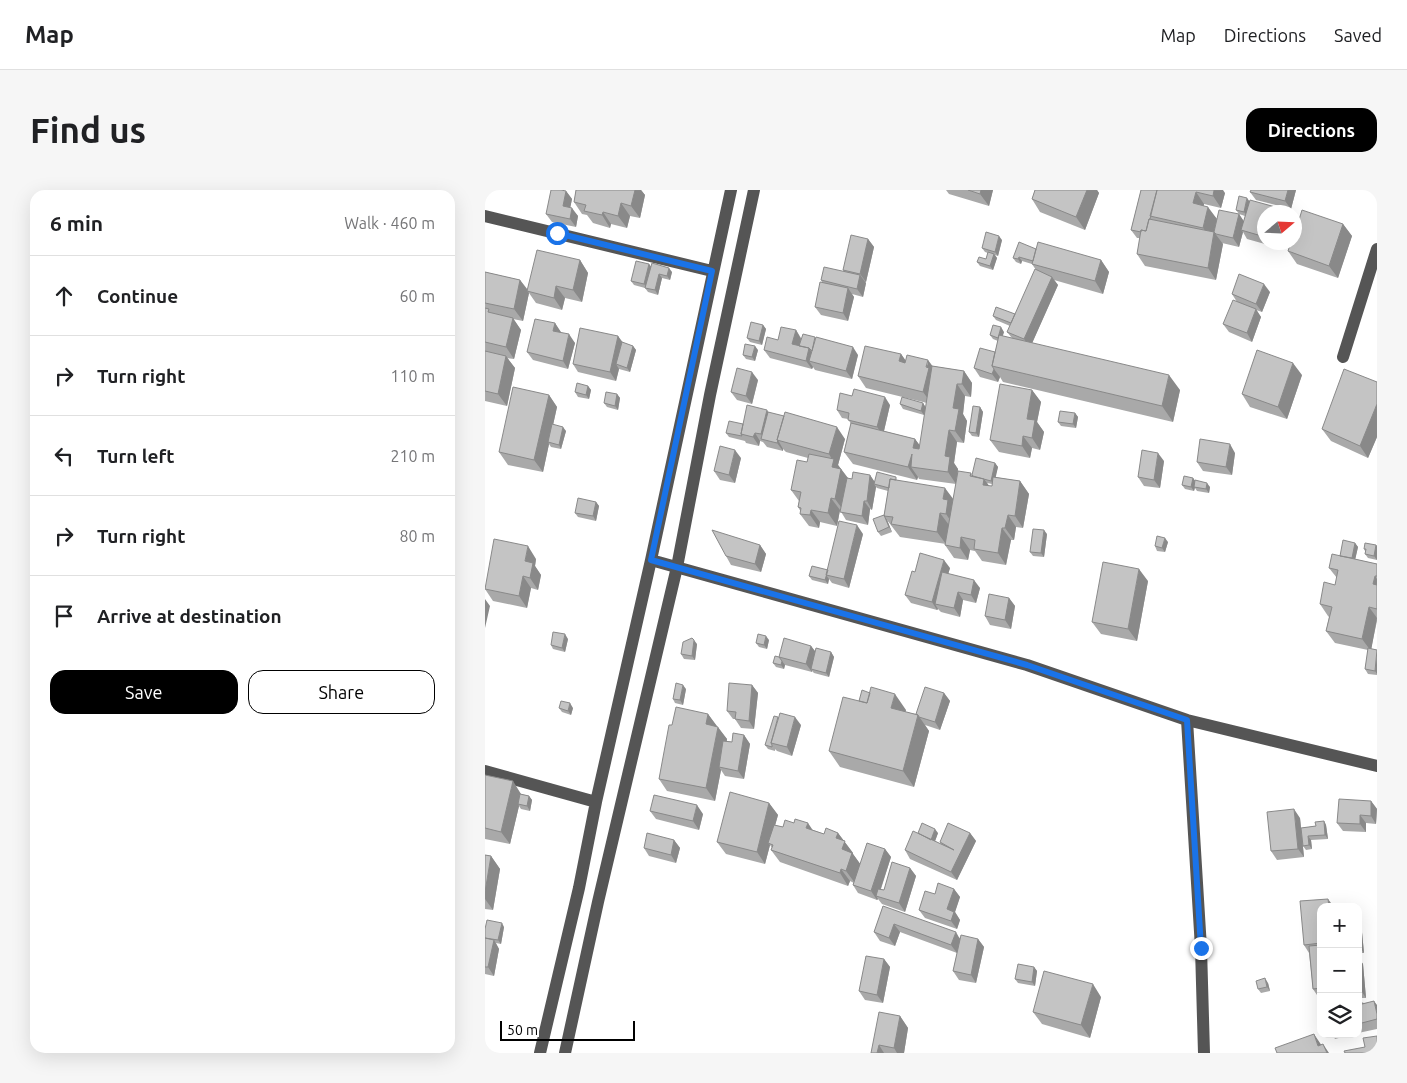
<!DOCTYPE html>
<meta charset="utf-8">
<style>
:root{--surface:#fff;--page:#f6f6f6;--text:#202124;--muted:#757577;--line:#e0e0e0;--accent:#000}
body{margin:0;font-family:Ubuntu,sans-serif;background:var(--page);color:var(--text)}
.controls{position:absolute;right:15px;bottom:15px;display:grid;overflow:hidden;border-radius:10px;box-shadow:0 5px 20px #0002}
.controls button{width:45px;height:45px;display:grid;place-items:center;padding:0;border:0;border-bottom:1px solid var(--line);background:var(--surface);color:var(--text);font:25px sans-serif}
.compass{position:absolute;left:772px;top:15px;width:45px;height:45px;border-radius:50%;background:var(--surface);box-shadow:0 5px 20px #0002;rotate:71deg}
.scale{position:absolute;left:15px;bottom:12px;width:135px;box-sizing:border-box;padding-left:5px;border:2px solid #000;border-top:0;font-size:14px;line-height:18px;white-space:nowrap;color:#000;-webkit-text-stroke:4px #fff;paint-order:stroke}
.stop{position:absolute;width:15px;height:15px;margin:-11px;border:4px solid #1a73e8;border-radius:50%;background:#fff}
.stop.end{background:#1a73e8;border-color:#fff;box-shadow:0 1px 5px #0008}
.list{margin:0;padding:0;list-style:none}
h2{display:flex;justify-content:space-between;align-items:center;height:65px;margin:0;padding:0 20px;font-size:21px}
h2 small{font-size:16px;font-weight:400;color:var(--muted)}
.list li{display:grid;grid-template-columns:32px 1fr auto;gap:15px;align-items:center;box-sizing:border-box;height:80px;padding:0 20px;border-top:1px solid var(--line)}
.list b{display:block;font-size:19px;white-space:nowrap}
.list em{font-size:16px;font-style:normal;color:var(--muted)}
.actions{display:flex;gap:10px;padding:15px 20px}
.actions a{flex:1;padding:11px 0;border:1px solid var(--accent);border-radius:15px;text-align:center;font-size:18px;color:var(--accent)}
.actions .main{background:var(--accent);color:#fff}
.icon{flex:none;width:28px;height:28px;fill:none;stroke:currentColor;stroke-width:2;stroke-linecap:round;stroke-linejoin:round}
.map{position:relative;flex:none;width:892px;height:863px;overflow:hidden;border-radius:15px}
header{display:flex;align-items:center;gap:30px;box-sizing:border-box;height:70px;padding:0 25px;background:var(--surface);border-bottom:1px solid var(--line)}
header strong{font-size:24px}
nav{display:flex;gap:28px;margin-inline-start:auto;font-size:18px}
.intro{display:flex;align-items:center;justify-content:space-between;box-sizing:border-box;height:120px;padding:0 30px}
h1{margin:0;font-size:35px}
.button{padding:12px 22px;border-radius:15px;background:var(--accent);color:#fff;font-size:18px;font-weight:700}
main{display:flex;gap:30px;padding:0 30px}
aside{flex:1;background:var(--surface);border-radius:15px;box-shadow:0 5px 20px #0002}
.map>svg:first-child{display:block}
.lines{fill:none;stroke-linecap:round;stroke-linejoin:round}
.minor{stroke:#555;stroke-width:12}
.wall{fill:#a9a9a9;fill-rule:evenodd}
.shaded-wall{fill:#898989}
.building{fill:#c4c4c4;stroke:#898989}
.route{stroke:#1a73e8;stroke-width:6}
</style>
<header>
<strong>Map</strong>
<nav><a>Map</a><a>Directions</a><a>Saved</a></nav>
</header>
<div class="intro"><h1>Find us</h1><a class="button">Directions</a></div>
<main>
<aside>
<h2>6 min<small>Walk · 460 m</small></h2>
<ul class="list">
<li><svg class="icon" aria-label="ahead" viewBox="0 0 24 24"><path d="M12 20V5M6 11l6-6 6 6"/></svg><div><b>Continue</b></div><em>60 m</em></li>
<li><svg class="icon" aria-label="right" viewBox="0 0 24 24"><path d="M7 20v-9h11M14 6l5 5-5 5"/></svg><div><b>Turn right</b></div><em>110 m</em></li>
<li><svg class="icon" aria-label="left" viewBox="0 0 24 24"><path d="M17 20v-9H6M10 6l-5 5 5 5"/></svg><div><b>Turn left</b></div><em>210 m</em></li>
<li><svg class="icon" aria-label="right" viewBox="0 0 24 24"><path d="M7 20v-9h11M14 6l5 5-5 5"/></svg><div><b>Turn right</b></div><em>80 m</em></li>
<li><svg class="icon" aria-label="arrive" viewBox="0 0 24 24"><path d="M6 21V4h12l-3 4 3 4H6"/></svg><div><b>Arrive at destination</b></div></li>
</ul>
<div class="actions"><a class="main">Save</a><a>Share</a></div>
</aside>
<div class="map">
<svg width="892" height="863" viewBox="0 0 892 863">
<rect width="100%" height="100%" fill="#fff"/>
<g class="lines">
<!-- minor -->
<path class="minor" d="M0 26 227 81
M858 167 892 59
M166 370 542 475 702 530 892 576
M702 530 716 758 719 863
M0 581 111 612
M55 863 94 698 111 612 166 370 246 0
M80 863 113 712 192 377 225 205 269 0"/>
</g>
<!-- wall -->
<path class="wall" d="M91 0H156L160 5 155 28 145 26 142 38 126 34 125 38 108 33 102 25 97 24 89 12Z
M461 0H508L504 16 464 4Z
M550 0H612L614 3 600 40 555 22 547 9Z
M656 0 740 3 736 18 719 14V16L732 29 754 24 751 20 764 11 794 18 797 22H780V52H792L791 57 762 49 758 42 754 57 737 53 738 54 731 90 660 76 652 64 655 48H652L646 40ZM754 24 760 26 759 32Z
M766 0H811L806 19 771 10 765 2Z
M81 1 87 9 85 18 93 26 91 37 67 32 61 24Z
M858 34 867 46 853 88 812 74 803 61Z
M383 49 389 57 381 92H380L381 93 378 107 367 104 369 107 363 131 336 125 330 117 337 92 336 90 359 82 358 80Z
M517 50 513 66 510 65 512 68 508 80 495 76 492 72 501 69 503 63 500 62 497 58Z
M551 59 616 70 624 82 618 104 569 90 573 95 547 153 695 200 688 232 518 192 515 187 513 192 495 187 489 178 510 162 513 151 508 149 505 145 519 142 517 146 527 148 522 142 525 136 511 130 508 126 530 124 551 80 547 74 537 71 536 74 531 72 528 68Z
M95 70 103 83 97 112 80 108 77 120 51 113 44 103 38 131 28 129 36 140 29 169 22 168 30 178 22 216 0 211V82L35 90 43 100Z
M164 74 166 77 187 82 185 90 177 88 173 105 163 102 160 98 149 95 146 91Z
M785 102 777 122 771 120 776 127 767 152 744 142 738 134 752 112 747 104Z
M70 133 75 142 90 153 83 179 48 170 42 162Z
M278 135 281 139 277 155 265 152 262 148Z
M311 140 316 148 373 165 367 189 330 180 328 177 327 179 285 168 279 160Z
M133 146 137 153 148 156 151 160 145 182 134 179 131 191 93 182 88 174Z
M273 160 270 171 261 169 258 165Z
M416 164 421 171 447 176 479 181 487 193 486 207 480 206 478 224 482 231 479 253 472 252 469 273 473 279V286L486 283 487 285 510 273 513 277 510 287 535 291 544 304 538 338 531 337 529 350H526L521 375 497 371 490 361 485 360 483 370 469 368 460 355 461 354 415 347 402 330 407 342 396 346 393 342 399 325 403 301 392 298 391 297 387 320 385 319 383 335 361 330 355 320 352 336 335 332 334 338 324 336 315 324 316 322 313 317 314 311 306 300 322 272 323 268 301 262 298 259V261L282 257 278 252 275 251 274 256 261 253 260 251 244 247 241 243 258 234 283 222 360 249 353 275 363 288 367 289 385 285 389 291 413 290 468 310 471 294 434 289 433 287 432 290 368 274 359 262 366 234 363 229 357 228 352 220 405 215 399 241 430 249 435 256 441 218 439 225 418 219 415 214 438 213 441 218 442 213 381 198 373 186ZM502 293 507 294V296H504Z
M817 185 802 229 765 217 757 204Z
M273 190 267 214 252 210 246 202Z
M892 192V247L883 268 846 251 837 239Z
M103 196 106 200 104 209 93 207 90 202Z
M547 200 556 212 552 232 559 242 555 260 547 258 545 268 514 262 505 250Z
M132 204 135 208 133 220 122 217 119 213Z
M64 205 72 217 68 235 81 241 76 259 66 257 64 254 58 282 23 275 14 262Z
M495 217 498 222 494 247 487 246 484 242Z
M590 223 593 227 591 238 576 236 573 232Z
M750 263 747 285 718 281 712 272Z
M256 268 250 293 235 290 229 281Z
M679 271 675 298 659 296 653 287Z
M708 288 710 291 725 297 724 303 712 301 710 298 709 301 700 299 697 295Z
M111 312 114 316 111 331 93 327 90 323Z
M378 344 364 398 347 393 344 389 343 394 327 390 324 386 343 380Z
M562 344 559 367 548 366 545 362Z
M683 352 680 362 672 361 670 356Z
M870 353 873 357 870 369 892 374V431L886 459 892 460V485L883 484 880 479 883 460 850 453 841 441 844 427 843 426 835 414 850 395 852 388 844 378 855 366Z
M275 355 281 364 276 382 246 375 241 366Z
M891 355 892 356V370L883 368 880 364V361L879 359Z
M51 369 50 376 56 385 53 400 46 398 42 418 8 411 0 399V396Z
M465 378 463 384 495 398 491 413 478 410 475 427 456 422 453 419 452 420 426 413 420 405 430 382Z
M663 391 652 451 616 444 607 432Z
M524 408 530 416 526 439 505 435 500 426Z
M83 449 80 462 68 459 66 455Z
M284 450 282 459 274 457 271 453Z
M212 454 210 470 199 469 196 464Z
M326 456 330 461 346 462 349 467 344 487 329 483 327 481V482L300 475 299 479 291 477 288 473 294 467Z
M267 495 273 503 269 539 256 538 250 529H248L242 521Z
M201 499 198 515 190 513 188 509Z
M459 503 465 511 455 540 440 535 444 541 429 597 355 577 344 561 374 511 421 520 420 522 431 524Z
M74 518H88L86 525 77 522Z
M223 524 232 537 242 549V551L247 552 259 545 265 554 259 589 240 586 236 580 230 611 182 601 174 589 187 535Z
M316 535 307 566 292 561 290 559V561L283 559 280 555Z
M0 585 36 604 44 606 47 610 45 621 36 619 34 616 25 654 0 649Z
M886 611 892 619 891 634 881 633V642L858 641 852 633Z
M284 613 293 625 290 635 298 637 328 640 339 644 353 643 368 663V664L375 674 400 659 406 667 396 699 399 700 425 678 431 686 420 722 397 714 393 709 392 710 373 703 368 695 369 693 365 691 363 696 295 672 286 660 287 658 285 655 280 674 241 664 232 652Z
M165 621 218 624 214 640 171 629Z
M815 628 819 667 792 670 786 661Z
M839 631 841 635 843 649 826 650 827 659 821 660 818 656 816 638 831 636Z
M433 643H453L450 651 456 654 455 652 485 643 491 651 472 690 425 669 420 660Z
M189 650 195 658 191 673 164 666 159 658Z
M0 665 6 666 15 679 8 720 0 719Z
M469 699 475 707 470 722 475 730 472 739 440 728 434 720 450 704Z
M398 716 475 748 493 749 499 757 491 793 474 790 468 781 472 763 415 742 410 756 395 751 389 742Z
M836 717V811L828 799 824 763 819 755Z
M873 728 876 732 879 763H873Z
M19 737 16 754 11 753 14 759 9 786 0 784V739Z
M873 767 878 774 881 808H873Z
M399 769 405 777 398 813 380 810 374 801Z
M549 777 552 781 550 796 533 793 530 789Z
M783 793 785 801 776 803 773 799Z
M616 807 605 848 557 834 548 822Z
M873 811 879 813 892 815V839L873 843Z
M415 826 423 838 419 863H386Z
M847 844H869L850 849Z"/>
<!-- shaded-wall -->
<path class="shaded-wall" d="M150 0H156L160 5 155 28 146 16Z
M496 0H508L504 16 495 4Z
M602 0H612L614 3 600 40 591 27Z
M729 0H738L740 3 736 18 728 6Z
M803 0H811L806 19 800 11Z
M81 1 87 9 84 24 78 16Z
M711 2 719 14 717 26 708 13Z
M762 8 765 12 762 26 759 22Z
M136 13 145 26 142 38 133 26Z
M723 17 732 29 727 50 718 38Z
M87 18 93 26 91 37 85 29Z
M794 18 797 22H792Z
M118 22 126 34 125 38 117 25Z
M754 24 760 33 756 40 758 42 754 57 748 48Z
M858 34 867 46 853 88 844 76Z
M729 42 738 54 731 90 723 78Z
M514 46 517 50 513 66 510 62Z
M383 49 389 57 381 92 375 84Z
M788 52H792L791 57Z
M509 64 512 68 508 80 505 76Z
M534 67 537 71 536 74 533 69Z
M95 70 103 83 97 112 88 100Z
M616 70 624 82 618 104 610 91Z
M164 74 167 78 162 98 159 94Z
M184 78 187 82 185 90 182 86Z
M174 84 177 88 173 105 170 100Z
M375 85 381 93 378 107 372 99Z
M567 87 573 95 545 158 539 149Z
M35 90 44 102 42 101 44 103 38 131 29 119Z
M779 94 785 102 777 122 771 114Z
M71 96 80 108 77 120 69 108Z
M363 98 369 107 363 131 358 123Z
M771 119 776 127 767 152 762 143Z
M28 128 36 140 29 169 21 157Z
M70 133 76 142 74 149 68 141Z
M278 135 281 139 277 155 274 151Z
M516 137 519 142 516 152 513 148Z
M311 140 316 149 313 162 307 154Z
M84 144 90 153 83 179 78 171Z
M133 146 139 154 131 174 134 179 131 191 125 182Z
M148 156 151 160 145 182 142 178Z
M270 156 273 160 270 171 267 167Z
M368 157 373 165 367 189 361 181Z
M324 158 330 167 324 171 328 177 327 179 321 171Z
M416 164 425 177 414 171Z
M21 166 30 178 22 216 13 204Z
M443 170 452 182 447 214 438 202Z
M808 173 817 185 802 229 793 217Z
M509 179 515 187 513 192 507 184Z
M479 181 487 193 486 207 477 194Z
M267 182 273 190 267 214 261 206Z
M684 185 695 200 688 232 677 216Z
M472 194 480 206 478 224 482 231 479 253 470 241 468 218Z
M103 196 106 200 104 209 101 205Z
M547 200 556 212 552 232 559 242 555 260 547 248 542 229Z
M132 204 135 208 133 220 130 216Z
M64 205 72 217 64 253 63 252 64 254 58 282 49 270Z
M400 207 405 215 398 245 392 237Z
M438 213 441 218 439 225 436 221Z
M892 214V247L883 268 875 256Z
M495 217 498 222 494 247 491 243Z
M282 220 287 228 280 250 276 244Z
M590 223 593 227 591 238 588 234Z
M78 237 81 241 76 259 74 255Z
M352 237 360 249 353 275 365 291 359 321 350 309 347 277 348 271 344 264Z
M464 240 472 252 469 273 473 279 471 294 463 282 460 266Z
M270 243 275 251 274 256 268 247Z
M538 246 547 258 545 268 537 256Z
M430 249 439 261 428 258Z
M293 250 298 259V261L292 253Z
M745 254 750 263 747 285 741 277Z
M250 260 256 268 250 293 244 285Z
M673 263 679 271 675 298 669 290Z
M427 264 426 277 433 287 432 290 423 277Z
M510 273 513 277 509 295 506 291Z
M385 285 391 294H389L391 297 387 320 382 311Z
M708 288 711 292 709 301 706 297Z
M499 289 508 301 498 295Z
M535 291 544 304 538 338 530 326Z
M722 293 725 297 724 303 721 299Z
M460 298 469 310V336L461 324 458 309Z
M346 308 355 320 352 336 343 323Z
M379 311 385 319 383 335 377 326Z
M111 312 114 316 111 331 108 326Z
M326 320 335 332 334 338 325 325Z
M455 323 464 335 461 354 452 342Z
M523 325 531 337 529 350 520 338Z
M399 326 402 330 407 342 404 337Z
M372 335 378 344 364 398 359 389Z
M517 338 526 350 521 375 513 363Z
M559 340 562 344 559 367 556 363Z
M476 347 485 360 483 370 475 358Z
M680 348 683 352 680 362 677 358Z
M870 353 873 357 869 375 866 371Z
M275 355 281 364 276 382 270 374Z
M891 355 892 356V370L889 366Z
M43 356 51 369 50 376 56 385 53 400 45 388 40 371Z
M459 370 465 378 454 415 450 414 453 419 452 420 447 412Z
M654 379 663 391 652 451 643 439Z
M341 385 344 389 343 394 340 390Z
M38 386 46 398 42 418 34 406Z
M890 386 892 389V400L888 394Z
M489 390 495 398 491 413 486 405Z
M473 402 478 410 475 427 469 418Z
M524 408 530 416 526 439 520 430Z
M0 409 5 416 0 438Z
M884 417 892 428 886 461 877 449Z
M80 444 83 449 80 462 77 458Z
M281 446 284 450 282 459 279 455Z
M209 450 212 454 210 470 207 466Z
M326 456 332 464 326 479 327 481V482L321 474Z
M346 462 349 467 344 487 341 483Z
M892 467V484L890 481Z
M297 471 300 475 299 479 296 475Z
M198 495 201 499 198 515 195 510Z
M267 495 273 503 269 539 264 531Z
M459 503 465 511 455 540 450 532Z
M410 504 421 520 417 534 406 518Z
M85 513 88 518 86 525 83 521Z
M223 524 232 536 230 547 221 534Z
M433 525 444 541 429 597 418 581Z
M310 527 316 535 307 566 302 557Z
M233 537 242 549 236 578 234 577 236 580 230 611 221 598Z
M259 545 265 554 259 589 253 581Z
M28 591 36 604 34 615 33 614 34 616 25 654 16 642Z
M44 606 47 610 45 621 42 616Z
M886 611 892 619 891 634 886 626Z
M284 613 293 625 285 654 283 653 285 655 280 674 272 662Z
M212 615 218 624 214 640 208 631Z
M809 619 815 628 819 667 813 659Z
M875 625 881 633V642L875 634Z
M839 631 841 635 843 649 840 645Z
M323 633 331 645 321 638Z
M450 639 453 643 449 654 446 650Z
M353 643 368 663V664L376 675 370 693 361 681 357 659 351 648Z
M485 643 491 651 472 690 466 682Z
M823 646 826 650 827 659 824 655Z
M189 650 195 658 191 673 186 665Z
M400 659 406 667 393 707 391 706 393 709 392 710 386 701Z
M6 666 15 679 8 720 0 709V702Z
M425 678 431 686 420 722 414 713Z
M356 679 365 691 363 696 355 683Z
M469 699 475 707 470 722 475 730 472 739 466 731 462 719Z
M843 709 849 717H844Z
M873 728 876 732 879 763 873 755Z
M17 733 19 737 16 754 13 750Z
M409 734 415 742 410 756 404 748Z
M471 742 476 751 472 763 466 755Z
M493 749 499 757 491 793 486 785Z
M9 750 14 759 9 786 3 777Z
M873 767 878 774 881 808 873 796Z
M399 769 405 777 398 813 392 805Z
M549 777 552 781 550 796 547 792Z
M780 788 783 793 785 801 782 797Z
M608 794 616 807 605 848 596 835Z
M889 811 892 815V824Z
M415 826 423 838 419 863H412L409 858Z
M829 844 837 856H833Z
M838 854 844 863H842Z
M394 855 399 863H392Z"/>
<!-- building -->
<path class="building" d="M66 0H76L81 1 78 16 87 18 85 29 61 24Z
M91 0H150L146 16 136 13 133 26 118 22 117 25 99 21 101 15 89 12Z
M483 0H496L495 4Z
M550 0H602L591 27 547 9Z
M656 0H672L665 29H664L661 41 656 40V42L646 40Z
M672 0H729L728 6 711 2 708 13 723 17 718 38 665 26Z
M766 0H803L800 11 765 2Z
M754 6 762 8 759 22 751 20Z
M765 10 794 18 792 22H780V47L756 40Z
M734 20 754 24 748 48 731 44 729 42Z
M817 20 858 34 844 76 803 61 806 52H810V43Z
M664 29 729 42 723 78 652 64 656 40 661 41Z
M501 42 514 46 510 62 497 58Z
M366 45 383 49 375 84 358 80Z
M534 52 551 59 548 71 534 67 533 69 528 68Z
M553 52 616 70 610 91 547 74Z
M52 60 95 70 88 100 71 96 69 108 42 101Z
M503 62 509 64 505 76 492 72 494 67 501 69Z
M151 71 164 74 159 94 146 91Z
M167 73 184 78 182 86 174 84 170 100 160 98Z
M339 77 375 85 372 99 336 90Z
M550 79 567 87 539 149 522 142Z
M0 82 35 90 29 119 0 113Z
M754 84 779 94 771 114 747 104Z
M335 92 363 98 358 123 330 117Z
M748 110 771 119 762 143 738 134Z
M511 117 530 124 526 133 508 126Z
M0 118 4 119 3 122 28 128 21 157 0 152Z
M50 129 70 133 68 141 84 144 78 171 42 162Z
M266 132 278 135 274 151 262 148Z
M508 135 516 137 513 148 505 145Z
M296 137 311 140 307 154 324 158 321 171 279 160 282 147 293 150Z
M95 138 133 146 125 182 88 174Z
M318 144 330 147 327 161 324 158 314 156Z
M514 145 684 185 677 216 507 176Z
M331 147 368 157 361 181 324 171Z
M137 152 148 156 142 178 131 174Z
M260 154 270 156 267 167 258 165Z
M380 156 416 164 414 171 420 173 422 165 443 170 441 177 444 178 438 202 373 186Z
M495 158 510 162 507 176 509 179 507 184 489 178Z
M772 160 808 173 793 217 757 204Z
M0 161 21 166 13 204 0 201Z
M447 176 479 181 477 194H472L468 218 474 219 470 241 464 240 460 266 465 267 463 282 426 277 427 264 423 277 359 262 366 233 430 249 428 258 434 259Z
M252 178 267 182 261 206 246 202Z
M859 179 892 192V214L875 256 837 239Z
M92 193 103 196 101 205 90 202Z
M515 194 547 200 542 229 550 230 547 248 538 246 537 256 505 250Z
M28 197 64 205 49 270 14 262Z
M369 199 400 207 392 237 363 230 364 223 352 220 355 203 367 206Z
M121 202 132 204 130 216 119 213Z
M417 207 438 213 436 221 415 214Z
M262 215 282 220 276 244 270 243 268 247 256 244Z
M488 216 495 217 491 243 484 242Z
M575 221 590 223 588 234 573 232Z
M283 222 299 226 292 250H293L292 253 276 249Z
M300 222 352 237 344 264 292 250Z
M244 231 258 234 256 244 257 246 241 243Z
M67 234 78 237 74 255 63 252Z
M715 249 745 254 741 277 712 272Z
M235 256 250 260 244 285 229 281Z
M657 260 673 263 669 290 653 287Z
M324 264 349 269 347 277 356 279 350 309 346 308 343 323 326 320 325 325 315 324 316 318 313 317 316 302 306 300 312 270 322 272Z
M491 268 510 273 506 291 488 286 487 285Z
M473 281 486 283 485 286 499 289 498 295 507 296 508 287 535 291 530 326 523 325 520 338H517L513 363 489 359 490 350 476 347 475 358 460 355Z
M368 282 385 285 382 311H379L377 326 355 322 362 288 367 289Z
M392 282 411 287V290L405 289 404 298 389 294Z
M699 286 708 288 706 297 697 295Z
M405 289 460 298 458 309 463 310 461 324 455 323 452 342 406 334 408 327 399 326Z
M710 290 722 293 721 299 709 297Z
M93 308 111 312 108 326 90 323Z
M399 325 404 337 393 342 388 329Z
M354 331 372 335 359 389 341 385Z
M548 339 559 340 556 363 545 362Z
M227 340 275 355 270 374 241 366Z
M672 346 680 348 677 358 670 356Z
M9 349 43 356 40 371 48 373 45 388 38 386 34 406 0 399Z
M858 350 870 353 867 368 855 366Z
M880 353 891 355 889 366 880 364 881 359H879Z
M435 363 459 370 447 412 420 405 427 381 430 382Z
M847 364 892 374V386H890L888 394 892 395V419L884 417 877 449 841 441 847 417 835 414 839 392 850 395 853 380 844 378Z
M618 372 654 379 643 439 607 432Z
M327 376 343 380 340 390 324 386Z
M457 382 489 390 486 405 473 402 469 418 450 414Z
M504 404 524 408 520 430 500 426Z
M68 442 80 444 77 458 66 455Z
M273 444 281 446 279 455 271 453Z
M207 448 209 450 207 466 196 464 198 452Z
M299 448 326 456 321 474 294 467Z
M331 458 346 462 341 483 326 479Z
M883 458 892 460 890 481 880 479Z
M290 466 294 467 297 471 296 475 288 473Z
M191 493 198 495 195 510 188 509Z
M244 493 267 495 264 531 250 529 251 522 242 521Z
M386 497 410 504 406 518 433 525 418 581 344 561 358 507 382 513Z
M440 497 459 503 450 532 434 527 433 525 431 524Z
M377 500 385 503 382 513 374 511Z
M76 511 85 513 83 521 74 518Z
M191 517 223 524 221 534 233 537 221 598 174 589 184 535H187Z
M295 523 310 527 302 557 286 553Z
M289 526 293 527 286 553 287 555V557L280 555Z
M248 543 259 545 253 581 234 577 238 551 247 552Z
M0 585 28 591 16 642 0 638Z
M245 602 284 613 272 662 232 652Z
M35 604 44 606 42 616 33 614Z
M169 605 212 615 208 631 165 621Z
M854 609 886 611V626L875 625V634L852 633Z
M809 619 813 659 786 661 782 622Z
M310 629 323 633 321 638 339 644 341 638 353 643 351 648 360 651 357 659 367 663 361 681 356 679 355 683 286 660 288 655 283 653 289 635 298 637 300 630 309 633Z
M839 631 840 645 823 646 824 655 818 656 816 638 831 636 830 632Z
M437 633 450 639 446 650 433 643Z
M463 633 485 643 466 682 420 660 428 641 469 660 455 652Z
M162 643 189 650 186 665 159 658Z
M382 653 400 659 386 701 368 695Z
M0 665 6 666 0 702Z
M407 672 425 678 414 713 391 706 393 699 399 700Z
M453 693 469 699 462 719 469 722 466 731 434 720 440 701 450 704Z
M843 709 844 717H836V753L819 755 815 711Z
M861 714 862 717H853L852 715Z
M398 716 471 742 466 755 409 734 404 748 389 742Z
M2 730 17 733 13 750 0 748V739Z
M476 745 493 749 486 785 468 781Z
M0 748 9 750 3 777H0Z
M836 755V798L828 799 824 756Z
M381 766 399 769 392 805 374 801Z
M533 774 549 777 547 792 530 789Z
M559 781 608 794 596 835 548 822Z
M780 788 782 797 773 799 771 791Z
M876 810 877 814 873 815V811Z
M889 811 892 824V829L873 834V815Z
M394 822 415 826 409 858 394 855 392 863H386Z
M829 844 833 856 838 854 842 863H792L790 858Z
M892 846V863H860L859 861 880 857 878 848Z"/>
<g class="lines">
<!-- route -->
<path class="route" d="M72 43 227 81 166 370 542 475 702 530 716 758"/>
</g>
</svg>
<div class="controls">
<button>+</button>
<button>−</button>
<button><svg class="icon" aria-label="layers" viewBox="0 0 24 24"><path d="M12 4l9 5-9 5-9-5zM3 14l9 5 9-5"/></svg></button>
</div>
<svg class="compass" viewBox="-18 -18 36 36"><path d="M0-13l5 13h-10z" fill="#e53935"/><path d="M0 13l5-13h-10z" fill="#757577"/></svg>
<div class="scale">50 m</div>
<div class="stop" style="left:72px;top:43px"></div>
<div class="stop end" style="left:716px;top:758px"></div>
</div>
</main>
